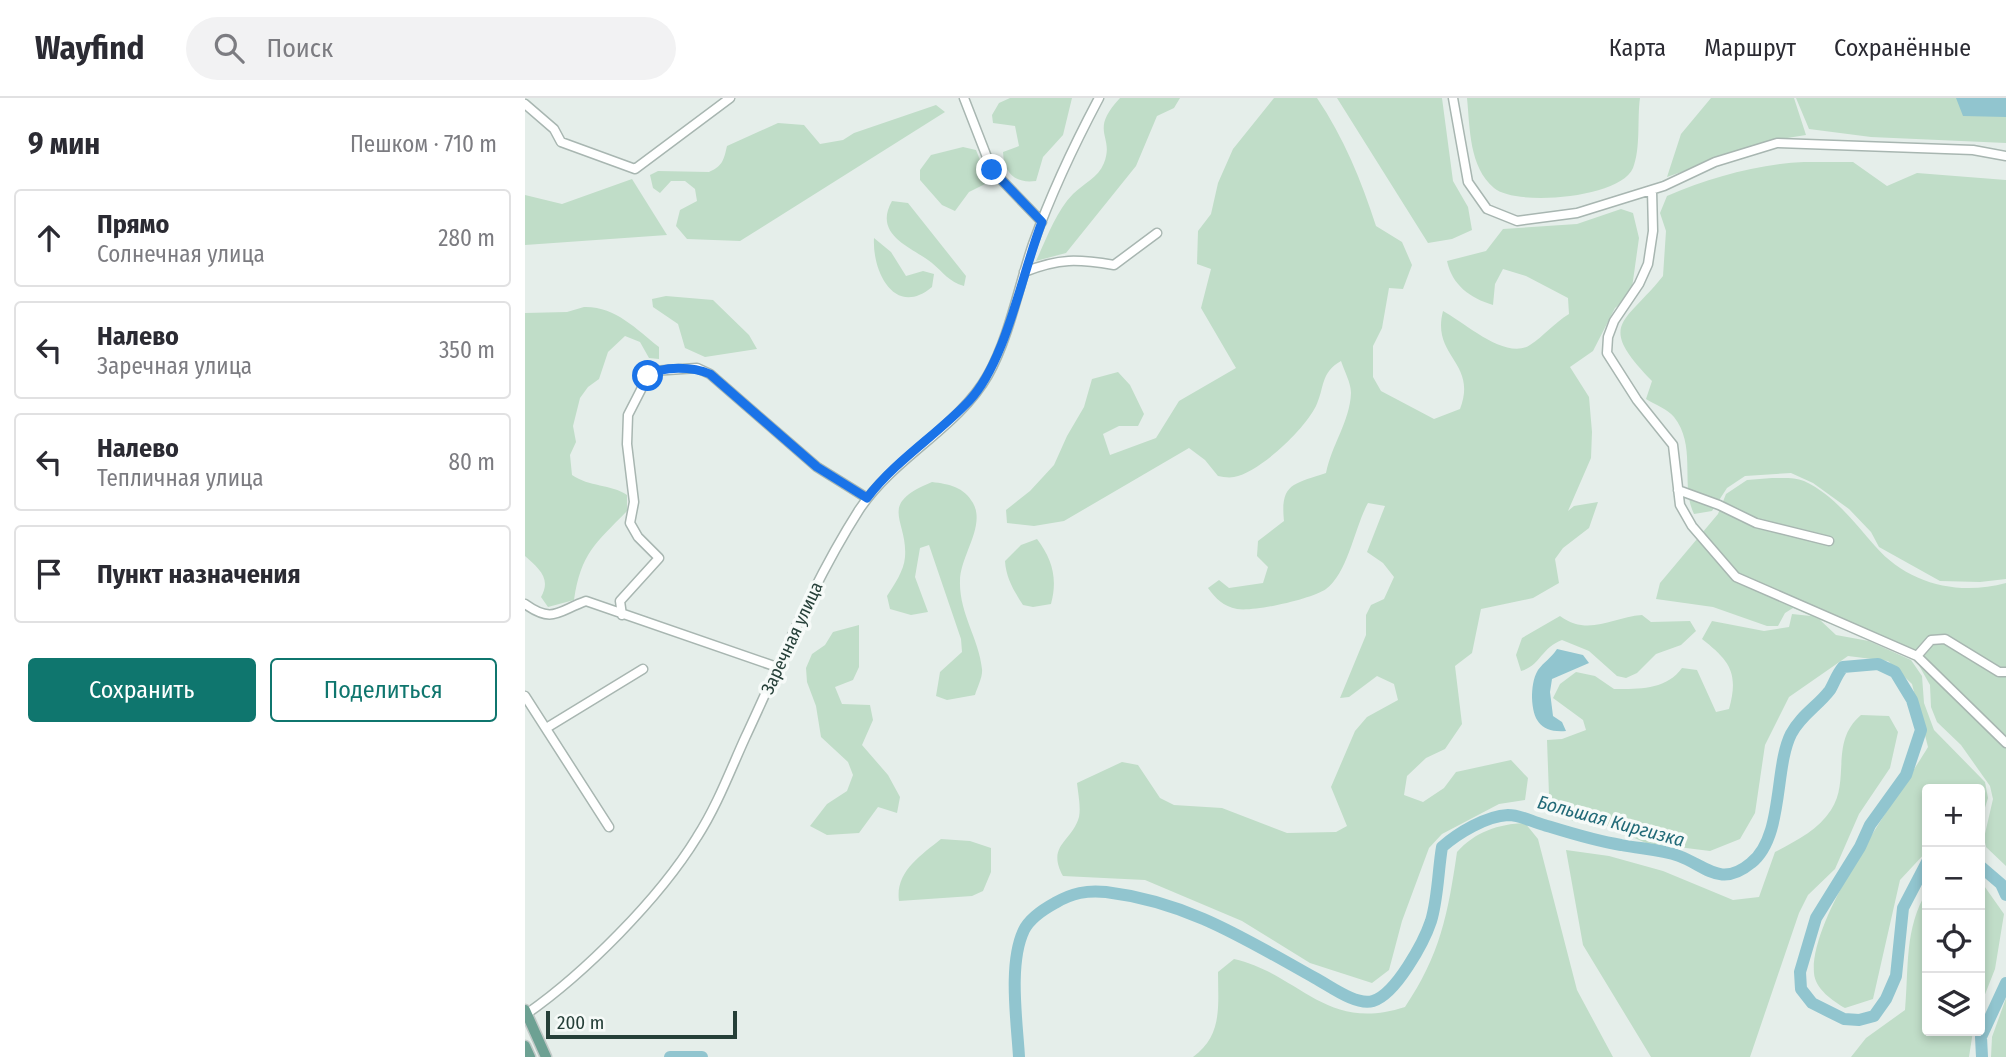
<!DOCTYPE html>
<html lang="ru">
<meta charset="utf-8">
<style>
:root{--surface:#fff;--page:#f2f2f3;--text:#2b2b33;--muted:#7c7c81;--line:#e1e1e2;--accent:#0f766e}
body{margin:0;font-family:"Fira Sans Condensed",sans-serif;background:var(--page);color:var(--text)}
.controls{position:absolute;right:21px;bottom:21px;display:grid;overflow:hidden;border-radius:7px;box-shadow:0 4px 10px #0003}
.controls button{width:63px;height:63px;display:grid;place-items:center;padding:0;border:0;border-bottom:2px solid var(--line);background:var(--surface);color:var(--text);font:35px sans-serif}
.scale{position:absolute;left:21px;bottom:18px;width:191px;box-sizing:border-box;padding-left:7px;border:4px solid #253f38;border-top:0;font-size:19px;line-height:24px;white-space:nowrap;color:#253f38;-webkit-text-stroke:5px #f6faf8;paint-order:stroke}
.stop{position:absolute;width:21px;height:21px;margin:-16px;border:5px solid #1a73e8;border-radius:50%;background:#fff}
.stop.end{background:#1a73e8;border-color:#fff;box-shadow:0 2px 7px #0008}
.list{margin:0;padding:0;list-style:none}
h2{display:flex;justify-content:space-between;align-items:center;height:91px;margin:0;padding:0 28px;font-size:30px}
h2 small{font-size:23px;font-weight:400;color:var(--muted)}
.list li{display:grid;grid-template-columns:46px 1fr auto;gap:21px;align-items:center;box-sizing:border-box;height:98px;margin:0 14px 14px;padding:0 14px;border:2px solid var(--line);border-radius:7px}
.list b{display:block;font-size:26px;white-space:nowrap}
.list p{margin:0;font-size:23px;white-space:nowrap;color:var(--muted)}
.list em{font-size:23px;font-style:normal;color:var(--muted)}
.actions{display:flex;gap:14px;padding:21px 28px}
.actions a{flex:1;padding:16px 0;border:2px solid var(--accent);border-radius:7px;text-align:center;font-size:24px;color:var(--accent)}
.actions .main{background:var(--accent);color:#fff}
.icon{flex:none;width:38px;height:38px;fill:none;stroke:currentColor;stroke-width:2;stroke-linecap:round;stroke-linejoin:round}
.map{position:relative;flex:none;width:1481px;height:959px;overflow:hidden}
header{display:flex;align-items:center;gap:42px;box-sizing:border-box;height:98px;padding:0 35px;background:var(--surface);border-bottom:2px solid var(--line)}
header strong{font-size:33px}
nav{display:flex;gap:38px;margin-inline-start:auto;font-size:24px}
.search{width:490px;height:63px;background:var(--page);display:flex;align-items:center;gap:18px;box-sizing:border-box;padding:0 24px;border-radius:38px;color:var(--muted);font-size:26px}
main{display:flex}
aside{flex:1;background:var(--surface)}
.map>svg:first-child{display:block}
.green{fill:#c0ddc8}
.water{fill:#91c5cf}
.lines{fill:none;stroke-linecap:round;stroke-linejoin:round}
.river{stroke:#91c5cf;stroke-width:12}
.minor-casing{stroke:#a8b6b1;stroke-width:11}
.major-casing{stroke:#c2c9c7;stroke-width:13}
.minor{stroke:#fff;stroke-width:8}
.major{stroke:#6da193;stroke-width:10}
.route{stroke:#1a73e8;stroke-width:9}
.labels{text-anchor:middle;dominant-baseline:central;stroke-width:7;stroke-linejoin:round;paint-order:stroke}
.street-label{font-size:18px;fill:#253f38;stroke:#f6faf8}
.water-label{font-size:19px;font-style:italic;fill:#226a78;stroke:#f6faf8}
</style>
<header>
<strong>Wayfind</strong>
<div class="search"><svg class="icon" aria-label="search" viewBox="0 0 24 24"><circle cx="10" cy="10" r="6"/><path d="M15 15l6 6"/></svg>Поиск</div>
<nav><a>Карта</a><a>Маршрут</a><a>Сохранённые</a></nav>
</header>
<main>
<aside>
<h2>9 мин<small>Пешком · 710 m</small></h2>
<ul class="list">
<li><svg class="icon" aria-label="ahead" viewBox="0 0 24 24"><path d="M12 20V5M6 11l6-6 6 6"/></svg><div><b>Прямо</b><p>Солнечная улица</p></div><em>280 m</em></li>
<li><svg class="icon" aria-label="left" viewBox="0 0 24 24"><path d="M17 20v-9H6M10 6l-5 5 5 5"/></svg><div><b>Налево</b><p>Заречная улица</p></div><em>350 m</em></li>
<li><svg class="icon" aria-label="left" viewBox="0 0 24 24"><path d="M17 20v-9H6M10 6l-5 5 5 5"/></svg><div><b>Налево</b><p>Тепличная улица</p></div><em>80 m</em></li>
<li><svg class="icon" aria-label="arrive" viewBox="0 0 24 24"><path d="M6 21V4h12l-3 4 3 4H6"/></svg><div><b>Пункт назначения</b></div></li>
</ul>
<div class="actions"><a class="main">Сохранить</a><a>Поделиться</a></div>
</aside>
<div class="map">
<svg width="1481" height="959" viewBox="0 0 1481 959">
<rect width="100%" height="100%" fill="#e5eeea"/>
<!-- green -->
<path class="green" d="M485 0H547L538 37 518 59 511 83C490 86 479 75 478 54L494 48 490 28 468 25 467 17 474 5Z
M595 0H655L649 10 632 18 611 68 541 155 511 163C521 142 531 113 548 96 559 85 573 80 579 65 590 37 563 34 595 0Z
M749 0H792C819 40 836 82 851 128L877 144 887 167 878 191 864 190 857 230 848 248V279L856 293 909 321 935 311C953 264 906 259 918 213 939 224 981 263 1005 247 1019 238 1029 225 1044 216L1043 200 1001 178 978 171 970 186 968 207C945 200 927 187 922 163L961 153 978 131 1052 126 1096 111 1108 115 1114 140 1106 197 1090 210 1068 253 1045 269 1064 299 1067 334 1066 360 1043 413 1049 408 1073 404 1064 430 1038 450 1030 461 1034 485 1008 500 956 511 947 555 930 568 937 626 920 651 901 660 882 678 879 697 898 704 919 690 931 674 986 662 1003 680 1000 702 974 706 917 736 904 750 877 823 864 872 847 885 785 865 717 823 620 782 538 778C521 747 547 744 554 719 556 709 553 695 552 685L597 664 613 667 635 700 649 707 697 710 762 735 811 734 822 728 806 689 830 633 842 619 873 602 869 586 852 578 824 599 815 600 841 537V517L846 507 859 501 869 479 858 465 842 454 860 408 843 405C830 428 823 475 801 491 787 501 729 514 712 511 698 508 691 501 683 490L694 482 704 490 738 485 743 469 732 458 733 443 759 423C755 385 769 386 801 375 806 348 825 323 826 295 826 285 819 272 816 263 795 275 800 289 791 308 779 332 735 374 709 379 704 380 698 379 693 378L680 362 664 350 539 423 509 428 482 425 481 412 505 393 529 367 542 338 559 309 567 281 593 274 605 287 619 316 613 328H594L578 336 585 357 631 340 654 303 711 270 676 210 686 171 672 166 673 133 686 116 693 85 708 51Z
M812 0H917L928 83 943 109 947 132 927 141 903 145Z
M942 0H1115C1112 21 1116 50 1108 70 1096 100 991 109 969 90 944 69 945 30 942 0Z
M1186 0H1269L1281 37 1244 43 1142 79 1156 36Z
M1271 0H1481V45L1346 39 1284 31Z
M411 7 420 14 215 143 162 141 151 128 155 112 172 103 170 91 160 83H146L135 95 128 90 125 77 133 73 184 74C198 68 199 61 202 48L253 25 279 27 295 46 318 42 329 35Z
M438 49 451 52 464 84 444 94 430 113 417 107 395 82V72L406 57Z
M1279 64H1328L1362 88 1392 75 1481 82V481L1455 484 1415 483 1354 449 1346 434 1324 411 1288 385 1266 375 1220 378 1202 390 1187 413 1169 416C1155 387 1172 348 1149 319 1144 312 1129 306 1121 301L1127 283C1071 225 1099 227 1138 178L1141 133 1135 115 1142 98C1184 80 1233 66 1279 64Z
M107 81 142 137 0 147V97L37 106Z
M367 103 383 105 441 178 439 188C424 184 418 174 407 165 389 150 347 138 367 103Z
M349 140 366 154 381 178 398 173 409 176 407 189C370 220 347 174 349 140Z
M141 198 188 202 224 237 232 251 180 259 160 250 153 226 128 209 127 201Z
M59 209C90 208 111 231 134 249V261L124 260 115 244 100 238 83 254 74 281 63 289 55 300 48 328 51 344 45 357 47 377C64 389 86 386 102 397V413C70 446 56 455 49 502L23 509 16 499C27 480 13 470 0 458V215L42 214Z
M1247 380C1257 380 1270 379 1279 383 1309 397 1329 424 1350 448 1383 486 1433 498 1481 485V768L1461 749 1459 740 1468 701 1465 688 1436 647 1412 624 1406 609 1405 587 1387 555 1295 522 1311 537 1344 543 1386 562 1397 578 1399 605 1409 632 1460 684 1463 700 1455 726V691H1402V753L1375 782 1348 901 1320 910C1308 903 1290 891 1289 875 1284 820 1373 699 1403 649L1387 586 1363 563 1323 558 1264 599 1240 647 1230 715 1215 741 1185 753 1121 745 1082 728 1048 723 1029 711 1024 697 1022 642 1037 641 1061 632 1058 622 1028 600 1035 586 1051 574 1070 578 1089 591C1114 591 1141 592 1157 570L1172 572 1191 614 1204 611C1214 575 1205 563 1177 541L1187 523 1239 533 1264 529 1267 516 1286 518 1268 510 1260 515 1253 528H1242L1188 509 1131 501 1135 485 1193 416 1201 396 1222 382Z
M407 384C424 386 439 389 448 405 461 428 435 458 435 483 434 515 454 541 457 571 458 579 452 590 450 597L422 602 411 598 415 574 437 554 436 541 404 447 395 450 390 479 403 514 386 517 365 511 362 498C369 487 379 473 380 459 383 421 351 407 407 384Z
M512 441C527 461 533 480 526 506L508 509 498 507C489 493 481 480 480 463L496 447Z
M1117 517 1126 524 1165 523 1171 533 1156 547 1131 556 1112 575 1101 580 1092 578 1064 553 1037 542C1016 550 1015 568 996 573L991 557 997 540 1035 518C1064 539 1087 519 1117 517Z
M334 527V569L328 582 310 589 317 606 345 607 348 622 337 647 363 677 375 699 372 715 353 709 334 735 302 737 285 728 302 706 322 693 328 677 323 664 296 639 291 608 282 584 281 570 287 556 300 547 308 534Z
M1336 617 1364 618 1373 634 1365 670 1334 716 1310 771 1283 797 1274 815 1225 959H1126L1058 847 1041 752 1084 758 1138 773 1208 802 1234 799 1250 754C1271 743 1293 732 1306 712 1326 682 1304 644 1336 617Z
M1000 725 1013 741 1052 892 1088 959H668C698 937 693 908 693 874L709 861C775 876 800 935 880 909 915 857 923 816 932 754 950 734 973 726 1000 725Z
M416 741 445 743 466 750V774L458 793 447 798 374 803C370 774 395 758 416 741Z
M1455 782 1479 816 1470 871 1455 909Z
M1402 793V933H1448L1444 959H1326L1341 940 1380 912C1384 870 1379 831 1402 793Z
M1481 900V959H1466L1467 939Z"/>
<!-- water -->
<path class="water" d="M1431 0H1481V19L1438 18Z
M1032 551 1058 557 1064 565 1027 581 1025 594 1028 618 1037 624 1041 633C1016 635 1008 623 1007 600 1007 591 1008 580 1013 572 1019 564 1026 560 1032 551Z"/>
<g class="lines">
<!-- river -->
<path class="river" d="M1455 768 1476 786 1481 797
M145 959H177
M494 959C492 924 483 865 499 832 505 820 519 811 530 805 547 795 562 792 581 794 663 804 720 841 790 880 805 888 831 908 848 903 871 896 899 844 906 823 913 800 913 773 917 749 933 735 961 718 983 717 996 717 1007 724 1019 727 1045 735 1070 743 1096 747 1115 751 1136 751 1154 758 1181 768 1196 790 1226 765 1259 739 1249 670 1266 636 1276 617 1293 608 1305 592 1309 585 1312 576 1318 569L1353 566 1370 574 1387 602 1396 632 1381 677 1345 727 1335 749 1291 820 1275 874 1276 891 1287 905 1319 921 1334 922 1349 918 1361 901 1371 878 1378 810 1402 764
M1457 959 1456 939 1481 885"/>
<defs>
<path id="minor" d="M439 0 467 72 517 124
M928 0 943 84 962 111 992 123 1052 115 1139 88 1190 64 1252 45 1448 52 1481 58
M0 6 29 31 36 44 110 71 205 0
M1127 92 1128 133 1123 166 1114 186 1089 223 1083 239 1082 255 1112 302 1148 347 1155 407 1167 428 1211 479 1392 558 1481 645
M499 174C535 160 552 161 589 167L632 135
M1153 392 1194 407 1231 425 1304 443
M0 506C28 526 33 513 61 503L252 569
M97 517 95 503 134 460 113 439 105 425 109 404 102 346 103 317 123 278 128 273 172 270 185 276 292 369 342 400
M1392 558 1406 542 1420 541 1474 574H1481
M0 598 84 729
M23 629 118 571
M0 917C59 876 134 801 172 739 192 708 205 673 220 640 256 563 288 484 334 412 369 359 433 330 463 277 484 240 494 187 508 146 526 96 549 47 574 0"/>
<path id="major" d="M0 912 21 959
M0 948 5 959"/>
</defs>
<!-- minor casing -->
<use href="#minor" class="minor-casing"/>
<!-- major casing -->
<use href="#major" class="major-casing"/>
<!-- minor -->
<use href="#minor" class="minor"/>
<!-- major -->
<use href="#major" class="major"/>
</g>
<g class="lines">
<!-- route -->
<path class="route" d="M123 278C137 267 169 269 185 276L292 369 342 400C371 362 412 337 444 303 481 264 497 175 517 124L467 72"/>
</g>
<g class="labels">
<!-- street labels -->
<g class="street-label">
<text transform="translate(267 540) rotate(-65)">Заречная улица</text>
</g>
<!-- water labels -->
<g class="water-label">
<text transform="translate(1086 723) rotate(15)">Большая Киргизка</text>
</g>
</g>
</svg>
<div class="controls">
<button>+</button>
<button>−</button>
<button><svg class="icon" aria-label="locate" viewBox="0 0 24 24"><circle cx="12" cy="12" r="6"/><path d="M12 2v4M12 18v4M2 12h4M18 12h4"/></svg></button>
<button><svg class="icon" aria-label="layers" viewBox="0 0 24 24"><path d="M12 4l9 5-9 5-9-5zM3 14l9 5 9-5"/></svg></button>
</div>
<div class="scale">200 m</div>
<div class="stop" style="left:123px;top:278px"></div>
<div class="stop end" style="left:467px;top:72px"></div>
</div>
</main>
